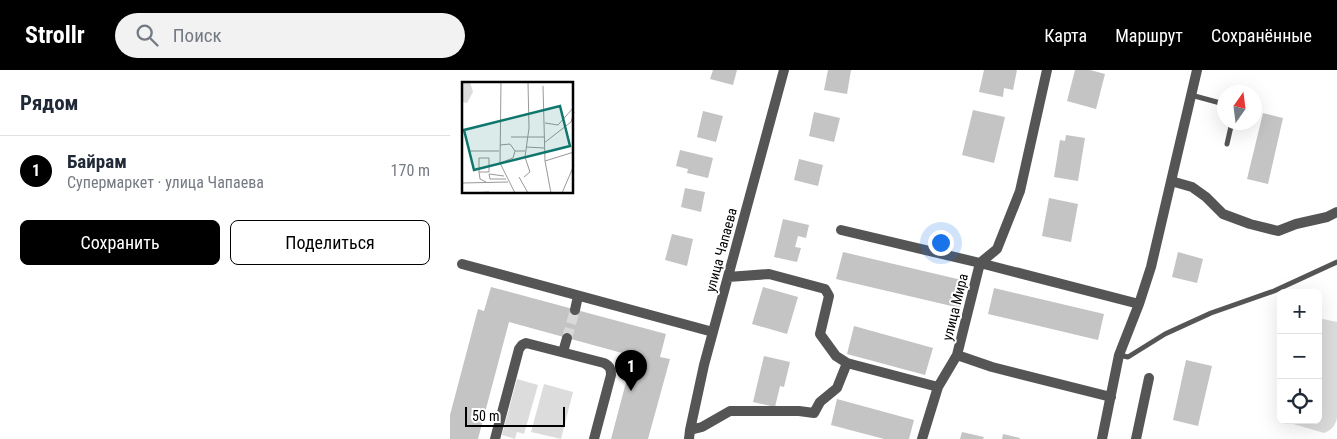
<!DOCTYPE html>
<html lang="ru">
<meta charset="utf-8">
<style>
:root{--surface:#fff;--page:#f2f2f3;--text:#1f2937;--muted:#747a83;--line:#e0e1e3;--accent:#000}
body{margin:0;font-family:"Roboto Condensed",sans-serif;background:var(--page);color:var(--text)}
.controls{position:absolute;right:15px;bottom:15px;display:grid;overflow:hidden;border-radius:8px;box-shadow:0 5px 20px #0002}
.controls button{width:45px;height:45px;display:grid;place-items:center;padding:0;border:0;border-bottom:1px solid var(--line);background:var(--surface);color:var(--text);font:25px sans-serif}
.compass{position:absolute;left:767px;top:15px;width:45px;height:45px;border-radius:50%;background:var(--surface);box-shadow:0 5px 20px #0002;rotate:14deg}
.scale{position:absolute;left:15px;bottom:12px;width:100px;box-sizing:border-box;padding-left:5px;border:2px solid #000;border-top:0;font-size:14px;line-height:18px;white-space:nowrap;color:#000;-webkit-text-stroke:4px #fff;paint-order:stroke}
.you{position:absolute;left:490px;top:172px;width:18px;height:18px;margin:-12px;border:4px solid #fff;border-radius:50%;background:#1a73e8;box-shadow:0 0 0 8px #1a73e833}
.badge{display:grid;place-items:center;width:32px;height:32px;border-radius:50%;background:var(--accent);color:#fff;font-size:16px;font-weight:700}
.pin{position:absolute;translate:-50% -41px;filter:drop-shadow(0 1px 2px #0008)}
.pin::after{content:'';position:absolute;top:26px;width:18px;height:15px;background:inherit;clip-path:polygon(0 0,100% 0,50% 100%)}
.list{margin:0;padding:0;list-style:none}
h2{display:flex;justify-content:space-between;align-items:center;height:65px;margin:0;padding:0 20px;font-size:21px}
h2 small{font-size:16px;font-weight:400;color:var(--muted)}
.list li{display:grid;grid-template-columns:32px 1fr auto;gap:15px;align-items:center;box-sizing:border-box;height:70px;padding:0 20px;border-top:1px solid var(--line)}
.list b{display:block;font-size:19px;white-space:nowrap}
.list p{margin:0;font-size:16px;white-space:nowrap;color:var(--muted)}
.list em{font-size:16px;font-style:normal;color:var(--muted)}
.actions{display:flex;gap:10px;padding:15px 20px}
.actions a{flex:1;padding:11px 0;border:1px solid var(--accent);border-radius:8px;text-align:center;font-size:18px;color:var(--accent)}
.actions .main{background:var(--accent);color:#fff}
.icon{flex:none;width:28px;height:28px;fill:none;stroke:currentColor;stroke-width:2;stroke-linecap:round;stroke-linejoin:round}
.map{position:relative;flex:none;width:887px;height:369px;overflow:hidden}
header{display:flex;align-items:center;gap:30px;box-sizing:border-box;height:70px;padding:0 25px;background:var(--accent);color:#fff}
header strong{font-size:24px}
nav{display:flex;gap:28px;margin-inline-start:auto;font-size:18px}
.search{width:350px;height:45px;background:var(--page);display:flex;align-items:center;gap:12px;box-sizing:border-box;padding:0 18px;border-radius:28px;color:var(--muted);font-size:19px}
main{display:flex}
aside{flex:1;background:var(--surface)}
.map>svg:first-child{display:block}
.green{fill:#dcdcdc}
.building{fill:#c4c4c4}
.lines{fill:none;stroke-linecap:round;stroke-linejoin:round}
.minor-tunnel{stroke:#d9d9d9;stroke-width:10;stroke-dasharray:10 5;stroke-linecap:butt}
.service{stroke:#555;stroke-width:5}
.minor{stroke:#555;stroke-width:10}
.labels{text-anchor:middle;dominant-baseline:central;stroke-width:4;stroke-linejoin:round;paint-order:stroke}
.street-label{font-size:14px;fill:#000;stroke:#fff}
.inset-road{fill:none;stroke:#999;stroke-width:1}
.view{fill:#0f766e;fill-opacity:0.15;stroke:#0f766e;stroke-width:2.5}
.inset-edge{fill:none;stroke:#000;stroke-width:2.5}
</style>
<header>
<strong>Strollr</strong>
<div class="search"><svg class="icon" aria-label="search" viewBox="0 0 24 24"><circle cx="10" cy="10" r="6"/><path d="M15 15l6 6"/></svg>Поиск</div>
<nav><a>Карта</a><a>Маршрут</a><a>Сохранённые</a></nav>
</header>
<main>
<aside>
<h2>Рядом<small></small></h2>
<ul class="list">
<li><span class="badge">1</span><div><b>Байрам</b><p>Супермаркет · улица Чапаева</p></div><em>170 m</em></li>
</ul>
<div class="actions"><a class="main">Сохранить</a><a>Поделиться</a></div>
</aside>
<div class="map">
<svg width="887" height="369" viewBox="0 0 887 369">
<rect width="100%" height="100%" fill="#fff"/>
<!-- green -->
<path class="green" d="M868 248 887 252V348C885 356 882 360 874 363L840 353 836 350H868Z
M67 309 88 315 74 364 67 362 65 369 52 365Z
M94 314 123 322 111 369 81 362Z"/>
<!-- building -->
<path class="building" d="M263 0H287L283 15 260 9Z
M378 0H401L397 24 374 20Z
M534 0H567L563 20 554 18 553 27 529 22Z
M625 0H640L655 4 646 39 617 31Z
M523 40 555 47 544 93 512 85Z
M253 41 273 46 266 72 247 67Z
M364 42 390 48 384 72 359 66Z
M813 43 833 48 818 114 797 109Z
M616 65 635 68 628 111 604 107 610 70 615 71Z
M230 80 263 88 258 108 237 103 238 99 226 96Z
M349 89 373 95 368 116 344 110Z
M235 118 255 122 251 142 231 137Z
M599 128 628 134 621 172 592 166Z
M333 149 359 155 356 168 348 166 345 177 351 178 347 192 324 187Z
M222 164 243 169 237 196 215 190Z
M393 182 516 211 510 238 386 209Z
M728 182 753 189 747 213 722 207Z
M41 217 216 264 210 287 220 289 198 369H161L183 286 59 252 28 369H0V345L28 239 34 241Z
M313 217 348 227 337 264 302 254Z
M544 218 654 244 648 270 538 244Z
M404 256 483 278 475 305 397 284Z
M314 286 340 292 334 317 330 316 325 337 303 332Z
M736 290 762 296 748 356 723 350Z
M387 329 464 350 459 369H434L381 355Z
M512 362 534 367 533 369H510Z
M553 364 570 368V369H552Z"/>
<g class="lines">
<!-- minor-tunnel -->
<path class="minor-tunnel" d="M117 268 125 240"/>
<!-- service -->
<path class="service" d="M741 25 774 34
M777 74 782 52
M669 285 678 287 715 264 761 243 824 221 887 192"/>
<!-- minor -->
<path class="minor" d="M721 111 742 117 756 127 773 144 800 154 828 161 846 154 877 147 887 142
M391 160 530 193 689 234
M12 194 263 262
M278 207 319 204 375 219 379 226 370 264 386 286 397 293
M125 240 128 226
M113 282 117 268
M507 285 542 297 661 327
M240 360 252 357 280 341H349L364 343 370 332 387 318 397 293 488 317
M45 369 69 279 72 275 76 273 154 293C160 296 161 299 161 305L144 369
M239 369 240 360 254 295 334 0
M472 369 488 317 507 285 530 193 547 179 570 121 597 0
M652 369 669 285 689 234 701 197 747 0
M686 369 699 308"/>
</g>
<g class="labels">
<!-- street labels -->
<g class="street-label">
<text transform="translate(271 180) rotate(-75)">улица Чапаева</text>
<text transform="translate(505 237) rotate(-76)">улица Мира</text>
</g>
</g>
<!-- overview -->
<g transform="translate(12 12)">
<rect width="111" height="111" fill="#fff"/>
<path d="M0 0H8L11 10 5 21 0 20Z" fill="#dcdcdc"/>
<path class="inset-road" d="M39 0 38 81 53 111M81 4 83 79 89 111M83 41 96 43 112 25M49 55H83M82 61 109 40 112 30M38 63 48 62 53 69M64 65 82 66M8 69H37M83 79 112 70M38 81 51 76 53 69H63M17 90V76H27V90H17L18 97 24 100M27 92 28 97H44M27 92 42 94M57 95 66 111M62 95 68 90 63 75 67 46 66 0M0 101 46 100M8 111 27 110M100 111 112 83"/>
<path class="view" d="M98 24 108 64 12 88 2 48Z"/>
<rect width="111" height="111" class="inset-edge"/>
</g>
</svg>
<div class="controls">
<button>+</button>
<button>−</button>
<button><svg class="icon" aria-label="locate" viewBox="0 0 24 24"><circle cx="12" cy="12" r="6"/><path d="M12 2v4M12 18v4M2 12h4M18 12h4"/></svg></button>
</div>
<svg class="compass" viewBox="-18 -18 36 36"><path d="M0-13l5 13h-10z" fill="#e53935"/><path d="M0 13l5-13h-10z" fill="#747a83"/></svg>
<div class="scale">50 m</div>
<div class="you"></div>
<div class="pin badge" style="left:181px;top:321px">1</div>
</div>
</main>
